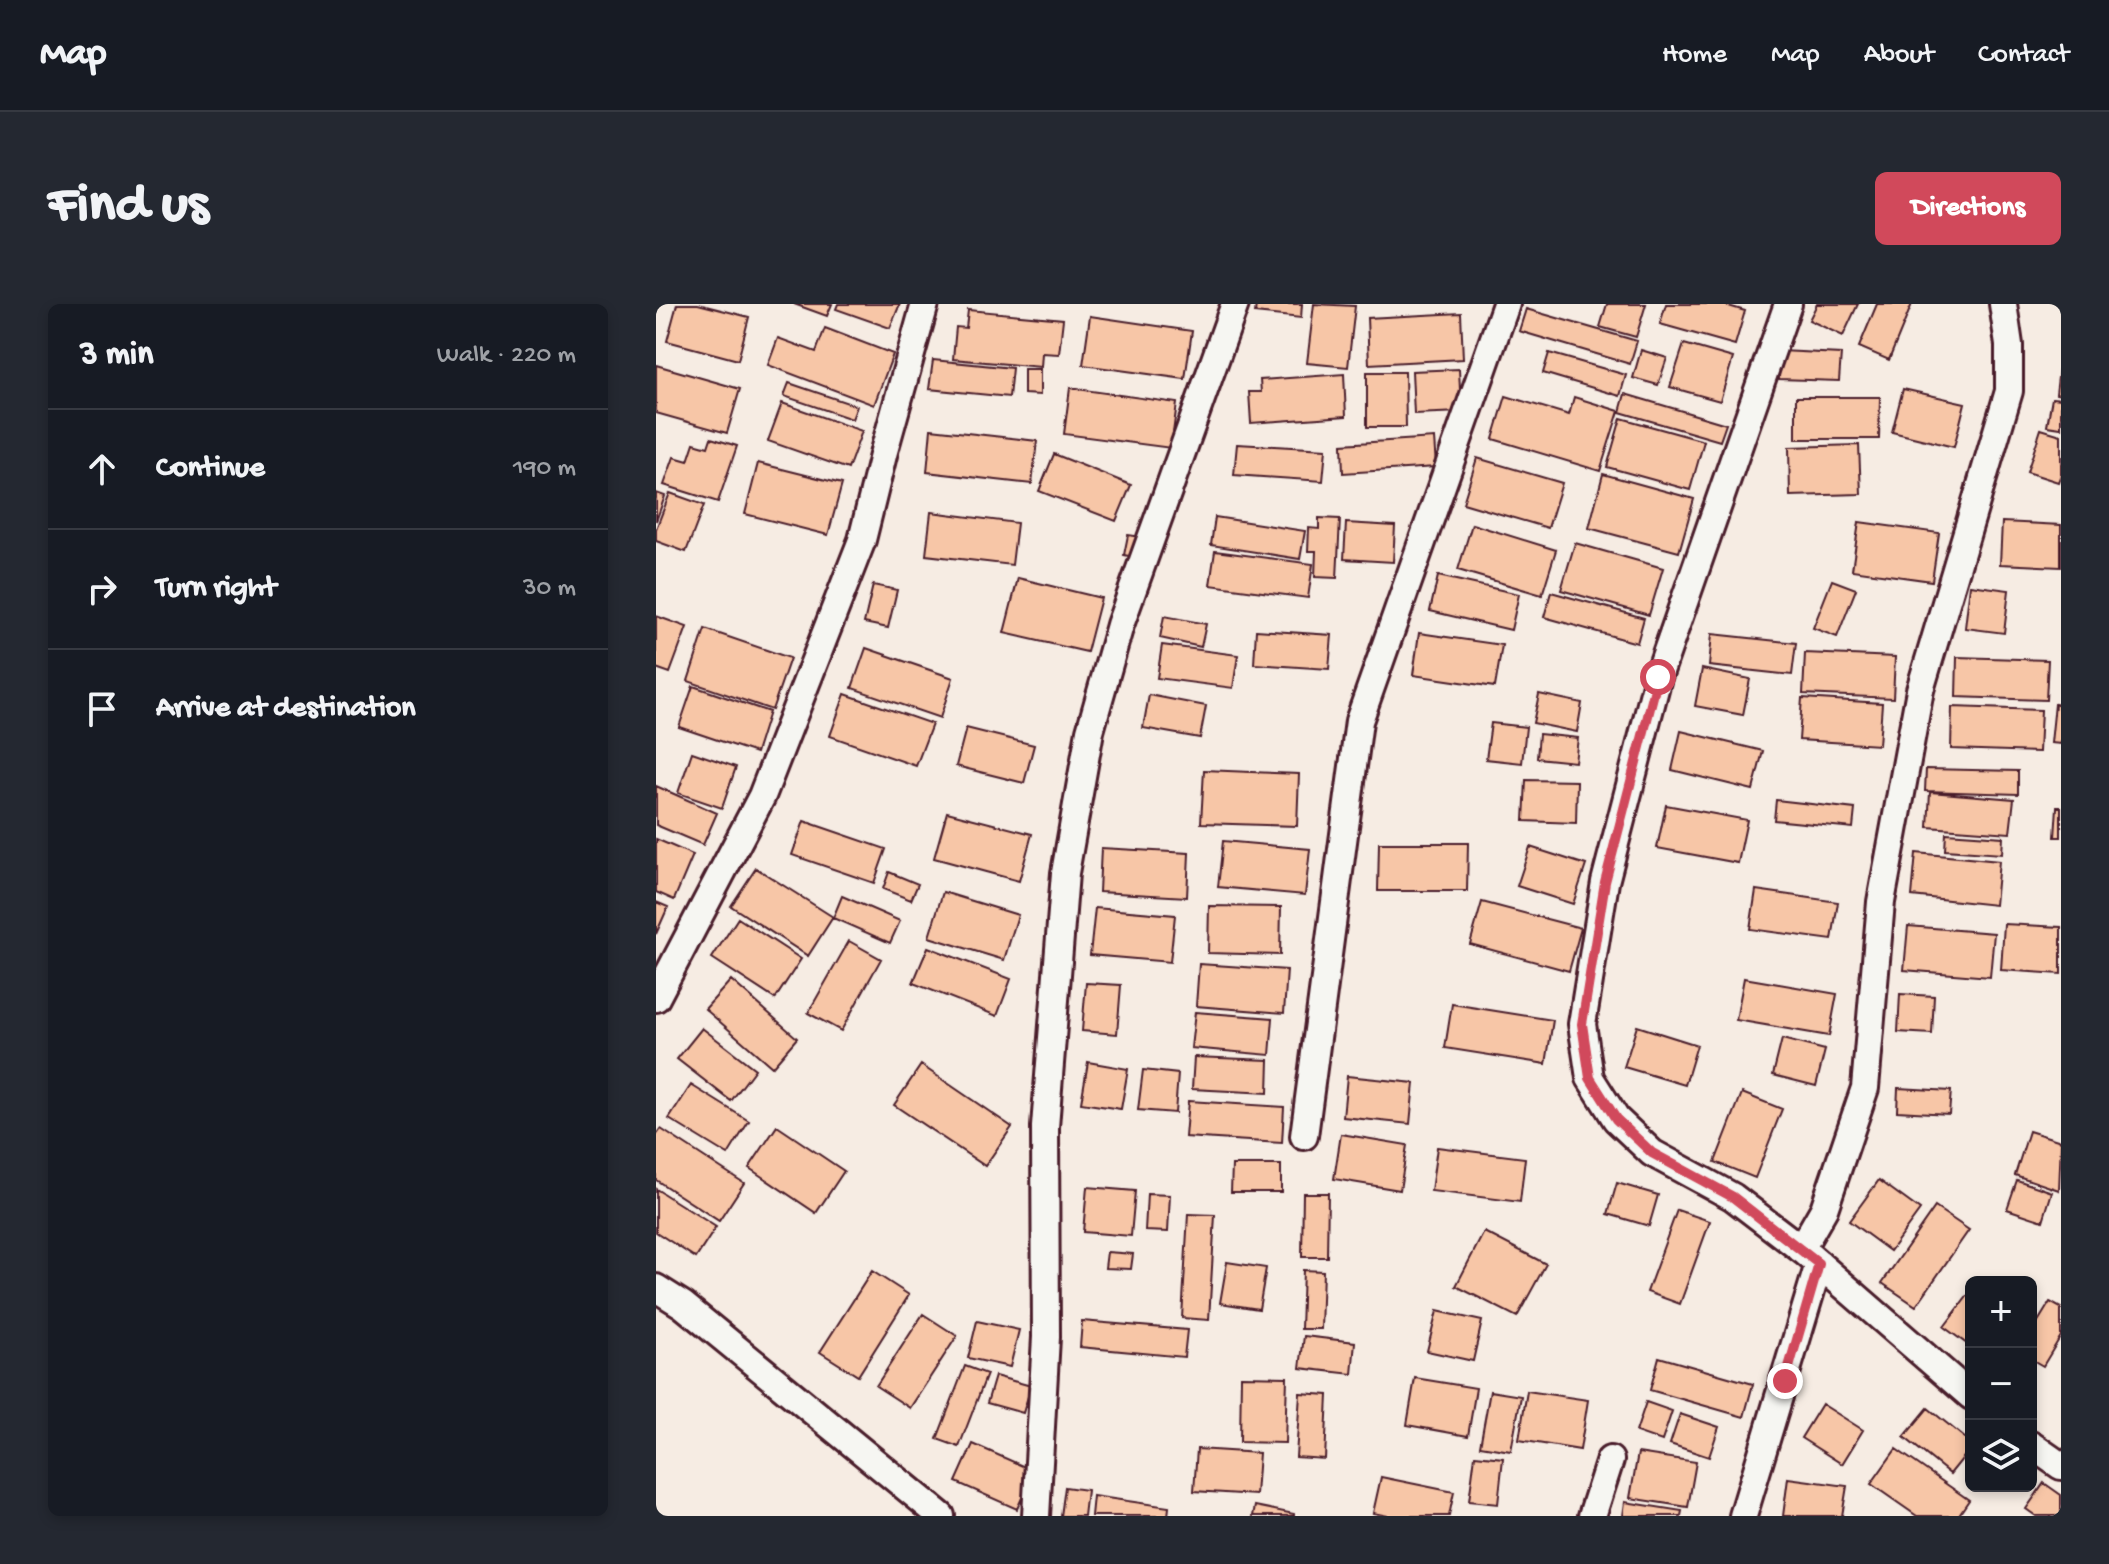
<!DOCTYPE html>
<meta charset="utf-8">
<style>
:root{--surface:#171b24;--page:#242831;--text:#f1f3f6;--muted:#9ea1a6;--line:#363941;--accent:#d1495b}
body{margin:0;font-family:"Gochi Hand",sans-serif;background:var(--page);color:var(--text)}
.controls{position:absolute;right:24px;bottom:24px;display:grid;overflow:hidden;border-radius:12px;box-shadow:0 4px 12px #0003}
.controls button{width:72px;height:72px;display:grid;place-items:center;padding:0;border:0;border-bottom:2px solid var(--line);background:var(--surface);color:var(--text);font:40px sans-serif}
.stop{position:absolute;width:24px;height:24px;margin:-18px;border:6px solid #d1495b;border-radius:50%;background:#fff}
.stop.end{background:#d1495b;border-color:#fff;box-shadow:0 2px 8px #0008}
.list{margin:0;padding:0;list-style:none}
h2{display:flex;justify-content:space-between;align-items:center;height:104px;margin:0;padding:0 32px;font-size:34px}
h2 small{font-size:26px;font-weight:400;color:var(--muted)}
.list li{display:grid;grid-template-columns:52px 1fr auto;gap:24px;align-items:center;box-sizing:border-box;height:120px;padding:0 32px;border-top:2px solid var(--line)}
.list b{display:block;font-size:30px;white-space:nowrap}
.list em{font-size:26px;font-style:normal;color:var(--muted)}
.icon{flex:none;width:44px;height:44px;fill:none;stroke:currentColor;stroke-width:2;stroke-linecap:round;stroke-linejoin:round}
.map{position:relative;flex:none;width:1405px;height:1212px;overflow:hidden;border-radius:12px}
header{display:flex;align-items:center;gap:48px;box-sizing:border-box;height:112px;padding:0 40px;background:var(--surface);border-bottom:2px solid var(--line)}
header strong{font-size:38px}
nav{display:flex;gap:44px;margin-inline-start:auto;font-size:28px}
.intro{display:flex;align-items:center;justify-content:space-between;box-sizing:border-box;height:192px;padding:0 48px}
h1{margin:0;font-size:56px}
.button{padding:20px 36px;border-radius:12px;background:var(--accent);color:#fff;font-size:28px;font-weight:700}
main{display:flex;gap:48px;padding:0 48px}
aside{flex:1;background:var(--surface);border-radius:12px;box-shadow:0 4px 12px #0003}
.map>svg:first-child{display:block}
.building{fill:#f7c6a7;stroke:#4a1f2b;stroke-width:2}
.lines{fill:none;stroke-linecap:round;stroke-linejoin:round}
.minor-casing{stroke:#4a1f2b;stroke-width:32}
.minor{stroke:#f6f6f2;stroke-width:26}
.route{stroke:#d1495b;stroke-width:10}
</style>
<header>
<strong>Map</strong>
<nav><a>Home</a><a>Map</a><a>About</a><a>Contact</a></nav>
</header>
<div class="intro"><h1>Find us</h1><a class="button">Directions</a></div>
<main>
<aside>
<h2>3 min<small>Walk · 220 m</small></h2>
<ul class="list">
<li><svg class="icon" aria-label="ahead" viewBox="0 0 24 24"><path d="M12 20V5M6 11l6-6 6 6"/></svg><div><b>Continue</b></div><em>190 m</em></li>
<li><svg class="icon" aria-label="right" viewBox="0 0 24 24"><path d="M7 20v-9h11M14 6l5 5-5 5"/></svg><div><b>Turn right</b></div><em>30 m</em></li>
<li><svg class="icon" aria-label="arrive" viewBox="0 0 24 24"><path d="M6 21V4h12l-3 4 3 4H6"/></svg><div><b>Arrive at destination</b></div></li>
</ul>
</aside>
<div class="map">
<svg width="1405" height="1212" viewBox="0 0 1405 1212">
<rect width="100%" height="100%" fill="#f6ece3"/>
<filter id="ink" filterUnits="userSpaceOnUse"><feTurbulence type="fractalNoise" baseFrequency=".0125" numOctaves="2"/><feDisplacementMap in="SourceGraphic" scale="16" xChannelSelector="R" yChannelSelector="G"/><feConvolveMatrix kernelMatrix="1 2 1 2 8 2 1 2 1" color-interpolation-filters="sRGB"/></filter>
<g filter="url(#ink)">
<!-- building -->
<path class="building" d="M21 0H42L93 13 82 56 11 37Z
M138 0H176L171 12Z
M182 0H244L234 24 180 5Z
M600 0H646L645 14 599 9Z
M658 0 699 2 692 63 651 59Z
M951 0H990L980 33 944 23Z
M1010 0H1066L1089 7 1079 41 1004 20Z
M1161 0H1202L1187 32 1153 16Z
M1221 0H1256L1233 56 1203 43Z
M870 5 981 37 974 60 863 27Z
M312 6 407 15 403 50 386 49 385 63 297 55 300 23 310 24Z
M805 9 807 55 713 60 711 14Z
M434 12 536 27 529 75 427 61Z
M169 24 237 50 218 101 112 61 122 34 160 48Z
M1028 40 1077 54 1064 97 1014 83Z
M985 46 1011 54 1002 81 977 74Z
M1124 47 1185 50 1183 77 1123 75Z
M893 49 970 71 964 92 887 69Z
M277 56 356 64 353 93 273 85Z
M1404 56H1405V91L1400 90Z
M0 61 84 85 71 129 0 109Z
M368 65H384V91L368 90Z
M803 65 805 108 758 110 756 67Z
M711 68H749L750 123H711Z
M688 70 690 112 595 119 593 88H605L604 76Z
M133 79 201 102 196 115 128 92Z
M414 84 521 99 515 144 408 130Z
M1247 85 1309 99 1298 143 1236 128Z
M969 90 1070 120 1064 137 964 108Z
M850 92 913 111 918 93 963 107 944 167 837 135Z
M1140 93H1224L1223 135H1140Z
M1396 94 1405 95V124L1391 122Z
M126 99 206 127 192 165 112 137Z
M965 114 1048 137 1034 186 951 163Z
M275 125 381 137 376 180 271 168Z
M1385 125 1405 131V170L1402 178 1371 168Z
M55 134 81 142 62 198 8 181 18 153 32 157 38 139 52 143Z
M778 134 780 163 687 169 686 140Z
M581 140 670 145 667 177 578 171Z
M1203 141 1205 190 1134 192 1133 143Z
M398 150 475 181 460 217 383 187Z
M821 154 906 179 892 224 807 199Z
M102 159 186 180 172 231 89 210Z
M947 170 1038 195 1023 248 933 224Z
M0 189 9 192 0 217Z
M14 189 48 201 30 248 0 237V225Z
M275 208 361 219 356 261 270 251Z
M559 213 649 227 644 255 555 241Z
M663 214 684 215 681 274 659 273 660 247H652L653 224 663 225Z
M1203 218 1283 229 1276 277 1196 266Z
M1346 218 1405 221V263L1344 260Z
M690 219 739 222 737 258 688 255Z
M816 220 900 246 886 291 802 266Z
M472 231 486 233 482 254 468 251Z
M919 239 1007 264 993 311 905 286Z
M559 247 657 260 652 294 554 281Z
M782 272 863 290 855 326 774 307Z
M362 274 445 294 431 348 348 329Z
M1176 276 1200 285 1181 333 1157 324Z
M217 281 241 286 232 324 208 319Z
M1314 281 1353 286 1348 329 1309 324Z
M895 288 988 314 981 339 888 313Z
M0 312 31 323 14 369 0 364Z
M508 312 550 320 545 343 504 334Z
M49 325 134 354 116 406 32 377Z
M600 326 676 331 673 365 598 360Z
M763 329 846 341 839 383 757 371Z
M1056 330 1140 339 1136 371 1053 362Z
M506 341 582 351 577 384 501 374Z
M210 344 297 374 284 414 196 384Z
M1149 349 1239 353 1237 394 1147 390Z
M1301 353 1392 356 1390 396 1300 393Z
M1046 365 1094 375 1087 411 1039 402Z
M37 382 113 408 100 449 23 423Z
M189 390 276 420 260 462 174 432Z
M883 390 926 399 921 428 877 419Z
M493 391 550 402 544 434 487 424Z
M1146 394 1226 399 1223 441 1143 436Z
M1399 400 1405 401V440L1395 439Z
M1296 403 1385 406 1383 448 1295 445Z
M835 419 870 423 866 459 830 455Z
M310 424 378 441 368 479 300 462Z
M1025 427 1107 447 1097 486 1016 466Z
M883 430 922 434 919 458 881 454Z
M36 448 80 463 66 504 22 489Z
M1270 465 1362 467V490L1269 487Z
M548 466 643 470 641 522 545 519Z
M870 476 921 477 920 519 868 517Z
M0 482 61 509 47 541 0 521Z
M1274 488 1358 495 1354 529 1272 523Z
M1120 496 1199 505 1197 524 1118 516Z
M1010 501 1091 516 1082 559 1001 544Z
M1401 503H1405V533H1399Z
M291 508 376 530 363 577 278 554Z
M148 517 230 545 218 579 136 551Z
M1290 529 1347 533 1346 550 1289 546Z
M0 535 37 551 18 596 0 588Z
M567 537 654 545 649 591 562 583Z
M723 539H812L811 587H722Z
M874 543 930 561 917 600 861 582Z
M445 544 533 549 531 593 443 588Z
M1260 549 1343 557 1339 601 1256 592Z
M100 564 177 613 152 652 75 602Z
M233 568 262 580 255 596 227 585Z
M1100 586 1182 598 1176 636 1094 625Z
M287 588 362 611 348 656 273 633Z
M186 592 244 617 234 639 177 614Z
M0 598 12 603 0 630Z
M826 598 925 624 913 667 814 640Z
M553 602 625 603 624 651 552 649Z
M439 604 519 611 514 658 434 651Z
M82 614 145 655 119 695 56 654Z
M1348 620 1405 623V670L1345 666Z
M1252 622 1338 629 1334 673 1248 666Z
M193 637 225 655 185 727 152 709Z
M272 643 355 675 341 712 257 679Z
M543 660 631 666 628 709 540 702Z
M1088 674 1181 690 1173 732 1080 716Z
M75 676 141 734 116 763 49 705Z
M430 679 465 681 461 730 426 727Z
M1244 690 1278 692 1276 730 1242 728Z
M796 700 897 716 890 760 789 744Z
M539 708 617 714 614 751 535 744Z
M981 722 1041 741 1029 781 968 763Z
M46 724 99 765 75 797 21 755Z
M1126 735 1169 746 1160 782 1117 771Z
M538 753 613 756 612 789 536 785Z
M432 758 472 765 465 805 425 799Z
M265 761 356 823 329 862 238 801Z
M487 766 522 770 519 809 482 806Z
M691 772 758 779 754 820 687 813Z
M35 781 93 817 72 851 13 815Z
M1242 784 1295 787 1293 810 1241 807Z
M1086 789 1126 805 1099 874 1059 858Z
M532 797 628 803 626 839 529 833Z
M121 822 188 867 160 909 93 864Z
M5 825 88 879 63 917 0 876V832Z
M1373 827 1405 837 1403 886 1359 871Z
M685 830 751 841 744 886 678 875Z
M781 843 869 854 864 898 775 887Z
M576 861H625V888H575Z
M1223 876 1264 906 1234 947 1193 917Z
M1361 876 1396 888 1387 917 1351 905Z
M961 879 1002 891 993 922 952 910Z
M431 883 479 887 475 932 427 928Z
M0 885 60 923 40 954 0 928Z
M647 889H672L671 953H646Z
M491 890 514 891 512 928 489 927Z
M1279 903 1313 926 1260 1002 1226 979Z
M1021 906 1054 917 1024 1000 991 988Z
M532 910 559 911 553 1016 526 1014Z
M828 928 890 960 861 1013 800 982Z
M451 948 477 950 475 965 449 964Z
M571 958 610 964 603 1005 564 999Z
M647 966 667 967 665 1025H645Z
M216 967 253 991 202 1072 164 1048Z
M1313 990 1315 992V1043L1288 1023Z
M1394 998 1405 1004V1032L1387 1062 1375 1055V1029Z
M781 1007 826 1017 817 1057 771 1047Z
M267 1010 301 1032 254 1104 220 1082Z
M321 1017 363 1026 354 1063 312 1054Z
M426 1017 531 1026 528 1053 424 1043Z
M648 1032 699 1038 696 1070 644 1064Z
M1003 1053 1097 1080 1088 1113 994 1086Z
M309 1062 331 1070 303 1143 281 1135Z
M339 1072 375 1082 367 1109 331 1099Z
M585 1072 631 1073 629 1139 584 1138Z
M759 1074 820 1084 812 1132 751 1121Z
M834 1087 865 1092 855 1147 824 1142Z
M871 1087 932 1096 924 1146 863 1136Z
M644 1089 672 1091 669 1155 640 1153Z
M990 1098 1016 1107 1006 1137 980 1128Z
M1166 1100 1207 1126 1186 1160 1145 1134Z
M1272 1104 1315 1139V1144L1294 1170 1248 1133Z
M1024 1110 1063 1123 1053 1153 1014 1140Z
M317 1140 378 1167 361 1205 300 1178Z
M541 1145 603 1149 600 1191 538 1187Z
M1240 1145 1313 1196 1302 1212H1261L1215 1180Z
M982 1149 1040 1158 1032 1203 974 1194Z
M819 1151 847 1154 842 1200 813 1197Z
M725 1173 798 1188 793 1212H732L717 1209Z
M1132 1174 1191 1182 1186 1212H1127Z
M1388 1179 1405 1191V1212H1380L1370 1205Z
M409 1183 431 1186 428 1212H405Z
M437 1192 513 1203 512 1212H435Z
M969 1198 1026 1207 1025 1212H967Z
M599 1202 638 1210V1212H597Z"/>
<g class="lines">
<defs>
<path id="minor" d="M1132 0 1002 373 949 578 926 720 934 774 960 815 996 849 1077 893 1149 948 1315 1092
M0 694 106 492 206 236 228 147 269 0
M648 832 703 417 850 0
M1145 945 1168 905 1209 784 1225 598 1264 386 1353 87V41L1347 0
M0 984 27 1001 285 1212
M1375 1141 1405 1162
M380 1212 390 1033 389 823 409 569 434 427 464 321 579 0
M936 1212 954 1156
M1087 1212 1163 960"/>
</defs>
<!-- minor casing -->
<use href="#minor" class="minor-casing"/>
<!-- minor -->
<use href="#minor" class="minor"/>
</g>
</g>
<g class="lines" filter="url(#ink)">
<!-- route -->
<path class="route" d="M1002 373 949 578 926 720 934 774 960 815 996 849 1077 893 1163 960 1129 1077"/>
</g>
</svg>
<div class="controls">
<button>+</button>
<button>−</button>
<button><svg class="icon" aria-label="layers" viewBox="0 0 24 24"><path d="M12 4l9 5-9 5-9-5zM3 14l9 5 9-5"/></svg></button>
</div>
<div class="stop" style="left:1002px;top:373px"></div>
<div class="stop end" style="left:1129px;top:1077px"></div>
</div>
</main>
